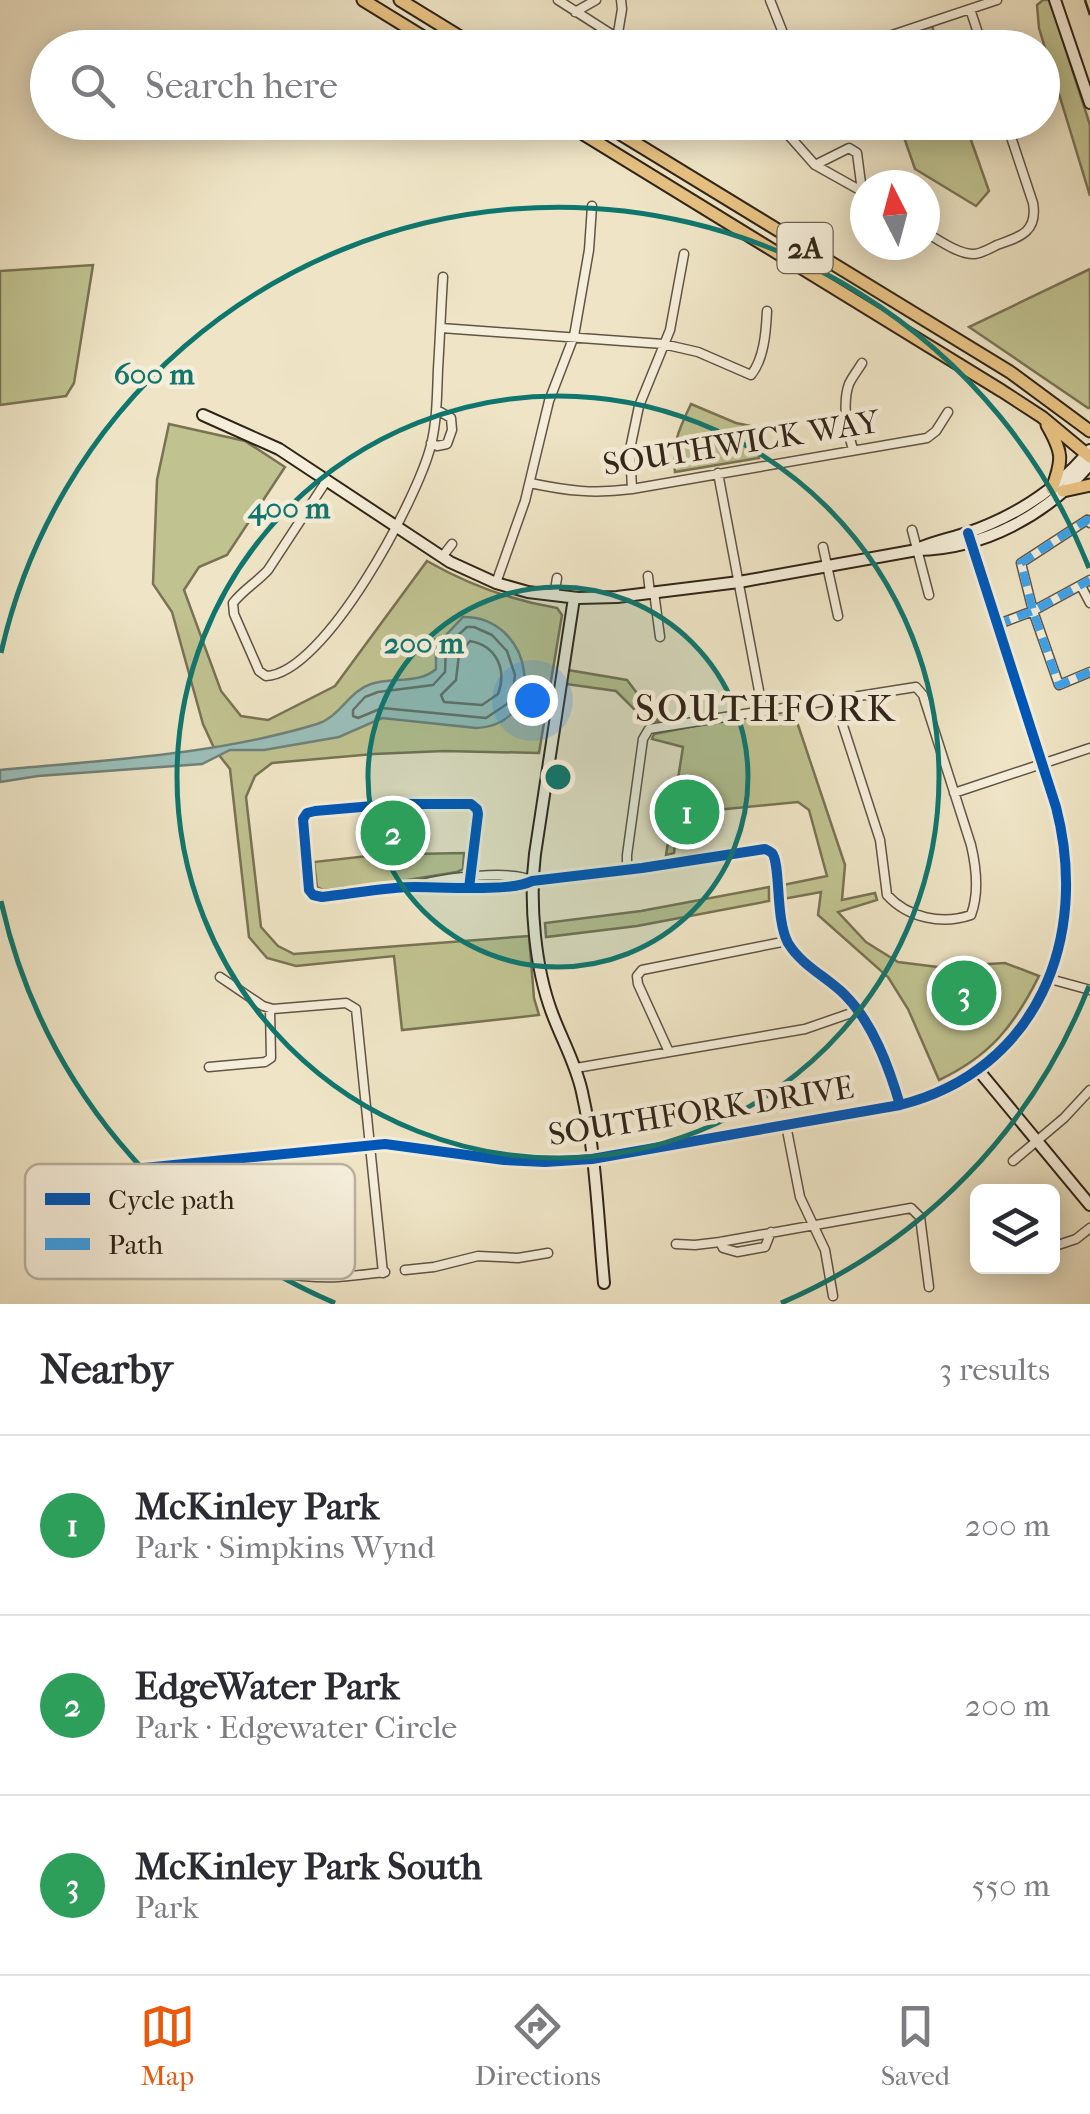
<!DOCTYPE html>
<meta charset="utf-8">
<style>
:root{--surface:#fff;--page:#f7f7f7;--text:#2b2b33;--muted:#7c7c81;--line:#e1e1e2;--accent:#ea580c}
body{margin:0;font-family:"IM FELL French Canon",serif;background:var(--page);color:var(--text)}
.controls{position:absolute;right:30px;bottom:30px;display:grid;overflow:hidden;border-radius:15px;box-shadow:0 5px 25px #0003}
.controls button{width:90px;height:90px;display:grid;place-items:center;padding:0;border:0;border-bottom:2px solid var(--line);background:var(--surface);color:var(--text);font:50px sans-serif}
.compass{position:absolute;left:850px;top:170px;width:90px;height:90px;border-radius:50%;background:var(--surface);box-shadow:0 5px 25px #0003;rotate:354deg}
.you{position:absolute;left:532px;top:700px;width:35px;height:35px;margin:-25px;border:8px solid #fff;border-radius:50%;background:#1a73e8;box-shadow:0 0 0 15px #1a73e833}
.badge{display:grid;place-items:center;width:65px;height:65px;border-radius:50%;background:var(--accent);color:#fff;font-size:32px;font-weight:700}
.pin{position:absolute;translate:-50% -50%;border:5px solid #fff;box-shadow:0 2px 10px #0006}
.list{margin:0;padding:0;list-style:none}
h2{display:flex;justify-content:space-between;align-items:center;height:130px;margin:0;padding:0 40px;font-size:42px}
h2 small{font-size:32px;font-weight:400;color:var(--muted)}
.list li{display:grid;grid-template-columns:65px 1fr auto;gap:30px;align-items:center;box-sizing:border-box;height:180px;padding:0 40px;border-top:2px solid var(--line)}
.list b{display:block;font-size:38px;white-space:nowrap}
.list p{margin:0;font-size:32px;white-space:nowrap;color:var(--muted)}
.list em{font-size:32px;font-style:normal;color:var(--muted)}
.icon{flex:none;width:55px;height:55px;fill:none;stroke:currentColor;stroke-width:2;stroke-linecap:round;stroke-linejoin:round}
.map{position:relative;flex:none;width:1090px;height:1304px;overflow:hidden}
.search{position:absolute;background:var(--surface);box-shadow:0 5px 25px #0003;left:30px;right:30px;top:30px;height:110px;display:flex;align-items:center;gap:25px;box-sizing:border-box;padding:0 35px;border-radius:55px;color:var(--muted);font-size:38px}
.sheet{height:670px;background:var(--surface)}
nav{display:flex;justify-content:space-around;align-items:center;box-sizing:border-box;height:140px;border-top:2px solid var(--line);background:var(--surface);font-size:28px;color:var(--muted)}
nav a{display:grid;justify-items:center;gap:5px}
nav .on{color:var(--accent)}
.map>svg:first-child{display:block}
.green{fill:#c0c290;stroke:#787354;stroke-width:2.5}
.water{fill:#9abfb9;stroke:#708179;stroke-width:2.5}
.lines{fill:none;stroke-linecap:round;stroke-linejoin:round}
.shore{stroke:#657268;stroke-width:2.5}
.street-casing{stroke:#605444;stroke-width:11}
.secondary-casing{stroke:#302418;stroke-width:14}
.primary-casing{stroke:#302418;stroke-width:15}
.street{stroke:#f5eeda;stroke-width:8}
.secondary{stroke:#f5eeda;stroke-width:10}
.primary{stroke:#e8c283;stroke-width:11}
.rail{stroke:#302418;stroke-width:2.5;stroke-dasharray:18 18;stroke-linecap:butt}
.quiet{stroke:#3ea2ea;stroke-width:8;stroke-dasharray:15 8;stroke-linecap:butt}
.cycleway-casing{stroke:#f5eeda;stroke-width:16}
.cycleway{stroke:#0057b8;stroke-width:10}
.ring{fill:none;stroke:#0f766e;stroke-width:5}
.labels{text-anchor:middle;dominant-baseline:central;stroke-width:9;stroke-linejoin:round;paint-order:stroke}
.shield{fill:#f5eeda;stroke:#6b6152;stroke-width:2.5}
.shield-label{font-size:30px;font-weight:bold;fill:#302418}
.street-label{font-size:32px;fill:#302418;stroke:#f5eeda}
.quarter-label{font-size:38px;letter-spacing:2.5px;fill:#302418;stroke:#f5eeda}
.key{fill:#f5eeda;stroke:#bab1a0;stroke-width:2.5}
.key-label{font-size:28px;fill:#302418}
.centre{fill:#0f766e;stroke:#f5eeda;stroke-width:5}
.ring-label{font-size:30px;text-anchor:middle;font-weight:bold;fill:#0f766e;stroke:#f5eeda;stroke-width:9;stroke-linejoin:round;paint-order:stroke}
</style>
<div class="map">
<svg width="1090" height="1304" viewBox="0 0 1090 1304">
<rect width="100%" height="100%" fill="#efe5c6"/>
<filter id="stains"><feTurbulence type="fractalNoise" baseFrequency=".002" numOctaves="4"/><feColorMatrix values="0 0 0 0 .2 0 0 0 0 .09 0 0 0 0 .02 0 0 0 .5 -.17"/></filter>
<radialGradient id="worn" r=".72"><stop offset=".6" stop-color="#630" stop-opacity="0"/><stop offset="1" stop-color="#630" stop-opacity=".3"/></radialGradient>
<!-- green -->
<path class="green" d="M1043 0H1050L1090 125V196L1039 28 1037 5Z
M932 26 939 47H879L878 44Z
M899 123H965L989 191 976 206 915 169Z
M93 265 74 383 66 396 0 405V271Z
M1090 269V408H1088L969 327Z
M691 404 736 423 751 426 759 458 675 472C672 443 679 429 691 404Z
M169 424 245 441 285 467 227 555 199 567 184 590 221 691 241 716 268 720 335 686 427 561C469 585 509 600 557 608L562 615 539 753 444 751 374 754 272 763 255 776 246 797 261 927 278 946 294 954 529 936 534 998 539 1015 402 1030 394 956 296 966 267 958 249 937 230 769 215 750 203 724 172 612 153 584 157 480Z
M568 670 627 680 658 721 647 722 616 691 566 684Z
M792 707 845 865 842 900 875 893 877 900 838 912 866 942 898 962 938 967 1005 963 1039 976C1014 1026 990 1056 939 1080L908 1009 888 977 818 915 821 892 783 899V885L827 876 809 810 798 802 686 813 678 820 674 853 666 855 683 747 652 739 654 734Z
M410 811 412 854 464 853 463 869 457 872 383 884 323 890 317 887 314 862 377 855 373 813Z
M769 887V901L637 926 546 937 545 923 641 911Z"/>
<!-- water -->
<path class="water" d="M463 617C534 616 550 725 476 728L382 718 339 737 264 750H230L202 764 38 776 0 782V770C106 760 215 755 317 724 340 717 349 691 371 684 392 677 420 684 436 669V656L433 640 446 635Z"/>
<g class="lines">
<!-- shore -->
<path class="shore" d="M467 627H474L492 635 507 651 515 675 513 691 507 704 486 718 382 708 358 718 353 716V710L365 697 378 692 433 685 445 672 446 646Z
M470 641C497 646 507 670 498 694L482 705 444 702 441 695 456 680 459 654Z"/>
<defs>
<path id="street" d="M558 0 633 48
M770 0 789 48
M970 9 983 48
M575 12 596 0
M617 39 622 9 621 0
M853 48 997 0
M777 122 815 165 865 193
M815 165 849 148 857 153 862 191
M925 232C939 240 959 255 975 254 982 253 991 248 997 245 1020 237 1038 232 1033 203L1006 122
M441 328 663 344 698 352 751 375C764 359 766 332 767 311
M431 443 437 446 447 444 452 430 451 418 437 410
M853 449C847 431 842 403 849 384 852 377 858 370 862 363
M718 473 763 712
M327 480 268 570C257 582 243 590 233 603L234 614 259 671 266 676C325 674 418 498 431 445 437 420 437 395 438 369 440 338 441 308 443 277
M530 483C568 491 594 494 632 489L927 438 936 431 948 412
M632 489 630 449 639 406 670 330 684 254
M1090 523 1087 520 1021 563 1033 611 1059 685 1090 672
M912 530 929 595
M823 547 838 616
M442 557 452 544
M648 576 650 593
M496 583 525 501 549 401 574 336 589 250 592 206
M1081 586 1090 603
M654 592 660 637
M554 596 557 578
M996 625 1033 611 1090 580
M954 793 1090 748
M627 871V855L643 739 649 729 916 687 923 695 971 845C976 866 979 894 971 915 942 925 908 918 887 895L880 840 835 701
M419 885C441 878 514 869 532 881
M469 888 478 814 477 809 471 804H396L315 811 307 813 303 819 309 890 313 895 322 897C352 894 385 887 415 887 442 887 511 892 532 881L642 868 765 849C767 850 770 851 772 853 781 864 775 919 788 943 802 966 827 977 845 995 873 1023 889 1067 900 1105
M220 977 263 1006 273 1009 346 1003 356 1009 383 1273
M1050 979 1090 990
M669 1052 638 984 637 976 642 970 787 941
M209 1067 265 1062 271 1058 270 1009
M576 1068 805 1029 860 1010
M786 1125 800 1197 825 1250 833 1296
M1013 1161 1064 1118 1090 1090
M195 1163 199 1201 191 1244 194 1252 199 1255C244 1266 291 1279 338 1277 354 1276 369 1274 385 1272
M720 1242 723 1248 737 1252 765 1247 771 1232
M676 1244 695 1245 720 1242 911 1208 920 1217 929 1287
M1052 1247 1076 1239 1090 1228
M238 1264 245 1249 285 1244 291 1248 295 1274
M405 1270 434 1267 478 1256 518 1258 548 1253"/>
<path id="secondary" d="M1055 0 1090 103
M203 415 279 449 450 562 496 583 528 592 578 598 617 597 739 582 917 550C984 549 1047 515 1090 464
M922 547C937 541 952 538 967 533 1016 516 1057 490 1090 450
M574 598 535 854C529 902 535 968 552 1013 562 1040 576 1064 582 1092 596 1154 598 1220 604 1283
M979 1071 1090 1205
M144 1168 385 1144 504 1160 545 1162 592 1159 900 1105C1038 1070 1090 938 1056 807L968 533"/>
<path id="primary" d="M363 0 441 48
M400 0 478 48
M564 122 1002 391 1042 417 1090 457
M601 122 1010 372 1090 431
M1047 425C1063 453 1063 459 1052 489
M1063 491 1090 485"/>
</defs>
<!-- street casing -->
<use href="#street" class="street-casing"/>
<!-- secondary casing -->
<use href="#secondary" class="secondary-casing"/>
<!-- primary casing -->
<use href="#primary" class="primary-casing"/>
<!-- street -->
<use href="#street" class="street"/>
<!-- secondary -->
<use href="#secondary" class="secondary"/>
<!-- primary -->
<use href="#primary" class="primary"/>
<!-- rail -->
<path class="rail" d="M1085 0 1090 15"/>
<!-- quiet -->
<path class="quiet" d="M1090 523 1087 520 1021 563 1033 611 1059 685 1090 672
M996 625 1033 611 1090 580"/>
<defs>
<path id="cycleway" d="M469 888 478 814 477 809 471 804H396L315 811 307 813 303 819 309 890 313 895 322 897C352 894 385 887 415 887 442 887 511 892 532 881L642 868 765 849C767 850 770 851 772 853 781 864 775 919 788 943 802 966 827 977 845 995 873 1023 889 1067 900 1105
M144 1168 385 1144 504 1160 545 1162 592 1159 900 1105C1038 1070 1090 938 1056 807L968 533"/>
</defs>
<!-- cycleway casing -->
<use href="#cycleway" class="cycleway-casing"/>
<!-- cycleway -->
<use href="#cycleway" class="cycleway"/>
</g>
<!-- distance rings -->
<circle cx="558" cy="777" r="190" fill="#0f766e" fill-opacity=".12"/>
<g class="ring">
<circle cx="558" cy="777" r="190"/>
<circle cx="558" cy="777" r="381"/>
<path d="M1089 986A571 571 0 0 1 781 1303M335 1303A571 571 0 0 1 1 901M1 653A571 571 0 0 1 1089 568"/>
</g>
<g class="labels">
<!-- shield labels -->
<rect class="shield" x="777.5" y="223" width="55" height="50" rx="8"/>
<g class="shield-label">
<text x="805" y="248">2A</text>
</g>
<!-- street labels -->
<g class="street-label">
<text transform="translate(741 443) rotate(-9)">SOUTHWICK WAY</text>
<text transform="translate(701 1111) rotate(-9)">SOUTHFORK DRIVE</text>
</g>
<!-- quarter labels -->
<g class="quarter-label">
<text x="766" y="708">SOUTHFORK</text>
</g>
</g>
<!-- legend -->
<rect x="25" y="1164" width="330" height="115" rx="15" class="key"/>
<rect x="45" y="1193" width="45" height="12" fill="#0057b8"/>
<rect x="45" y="1238" width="45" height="12" fill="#3ea2ea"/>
<g class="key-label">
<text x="108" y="1209">Cycle path</text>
<text x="108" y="1254">Path</text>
</g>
<circle cx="558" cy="777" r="15" class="centre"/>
<g class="ring-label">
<text x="154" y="384">600 m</text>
<text x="289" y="518">400 m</text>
<text x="424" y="653">200 m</text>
</g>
<rect width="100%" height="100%" filter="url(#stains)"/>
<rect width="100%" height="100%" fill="url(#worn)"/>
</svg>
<div class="controls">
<button><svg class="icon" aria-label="layers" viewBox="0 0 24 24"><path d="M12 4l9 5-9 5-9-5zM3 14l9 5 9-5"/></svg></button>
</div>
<svg class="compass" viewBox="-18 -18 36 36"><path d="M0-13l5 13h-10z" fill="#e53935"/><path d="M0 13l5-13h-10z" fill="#7c7c81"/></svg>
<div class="you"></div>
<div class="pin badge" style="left:687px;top:812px;background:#2e9e5b">1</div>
<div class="pin badge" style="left:393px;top:833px;background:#2e9e5b">2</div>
<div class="pin badge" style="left:964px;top:993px;background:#2e9e5b">3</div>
<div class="search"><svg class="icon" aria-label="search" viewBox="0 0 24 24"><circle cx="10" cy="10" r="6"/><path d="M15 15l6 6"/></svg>Search here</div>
</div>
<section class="sheet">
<h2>Nearby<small>3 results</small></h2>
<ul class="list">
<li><span class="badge" style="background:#2e9e5b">1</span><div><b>McKinley Park</b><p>Park · Simpkins Wynd</p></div><em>200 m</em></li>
<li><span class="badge" style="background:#2e9e5b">2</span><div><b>EdgeWater Park</b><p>Park · Edgewater Circle</p></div><em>200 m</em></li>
<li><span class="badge" style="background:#2e9e5b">3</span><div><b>McKinley Park South</b><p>Park</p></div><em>550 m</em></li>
</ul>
</section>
<nav>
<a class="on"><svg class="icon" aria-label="map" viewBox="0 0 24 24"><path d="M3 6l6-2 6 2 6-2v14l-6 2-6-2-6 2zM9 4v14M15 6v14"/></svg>Map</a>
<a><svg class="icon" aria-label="directions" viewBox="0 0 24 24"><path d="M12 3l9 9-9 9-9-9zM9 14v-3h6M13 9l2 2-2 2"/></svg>Directions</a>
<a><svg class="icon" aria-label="saved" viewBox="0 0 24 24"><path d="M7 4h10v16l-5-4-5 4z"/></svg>Saved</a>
</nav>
